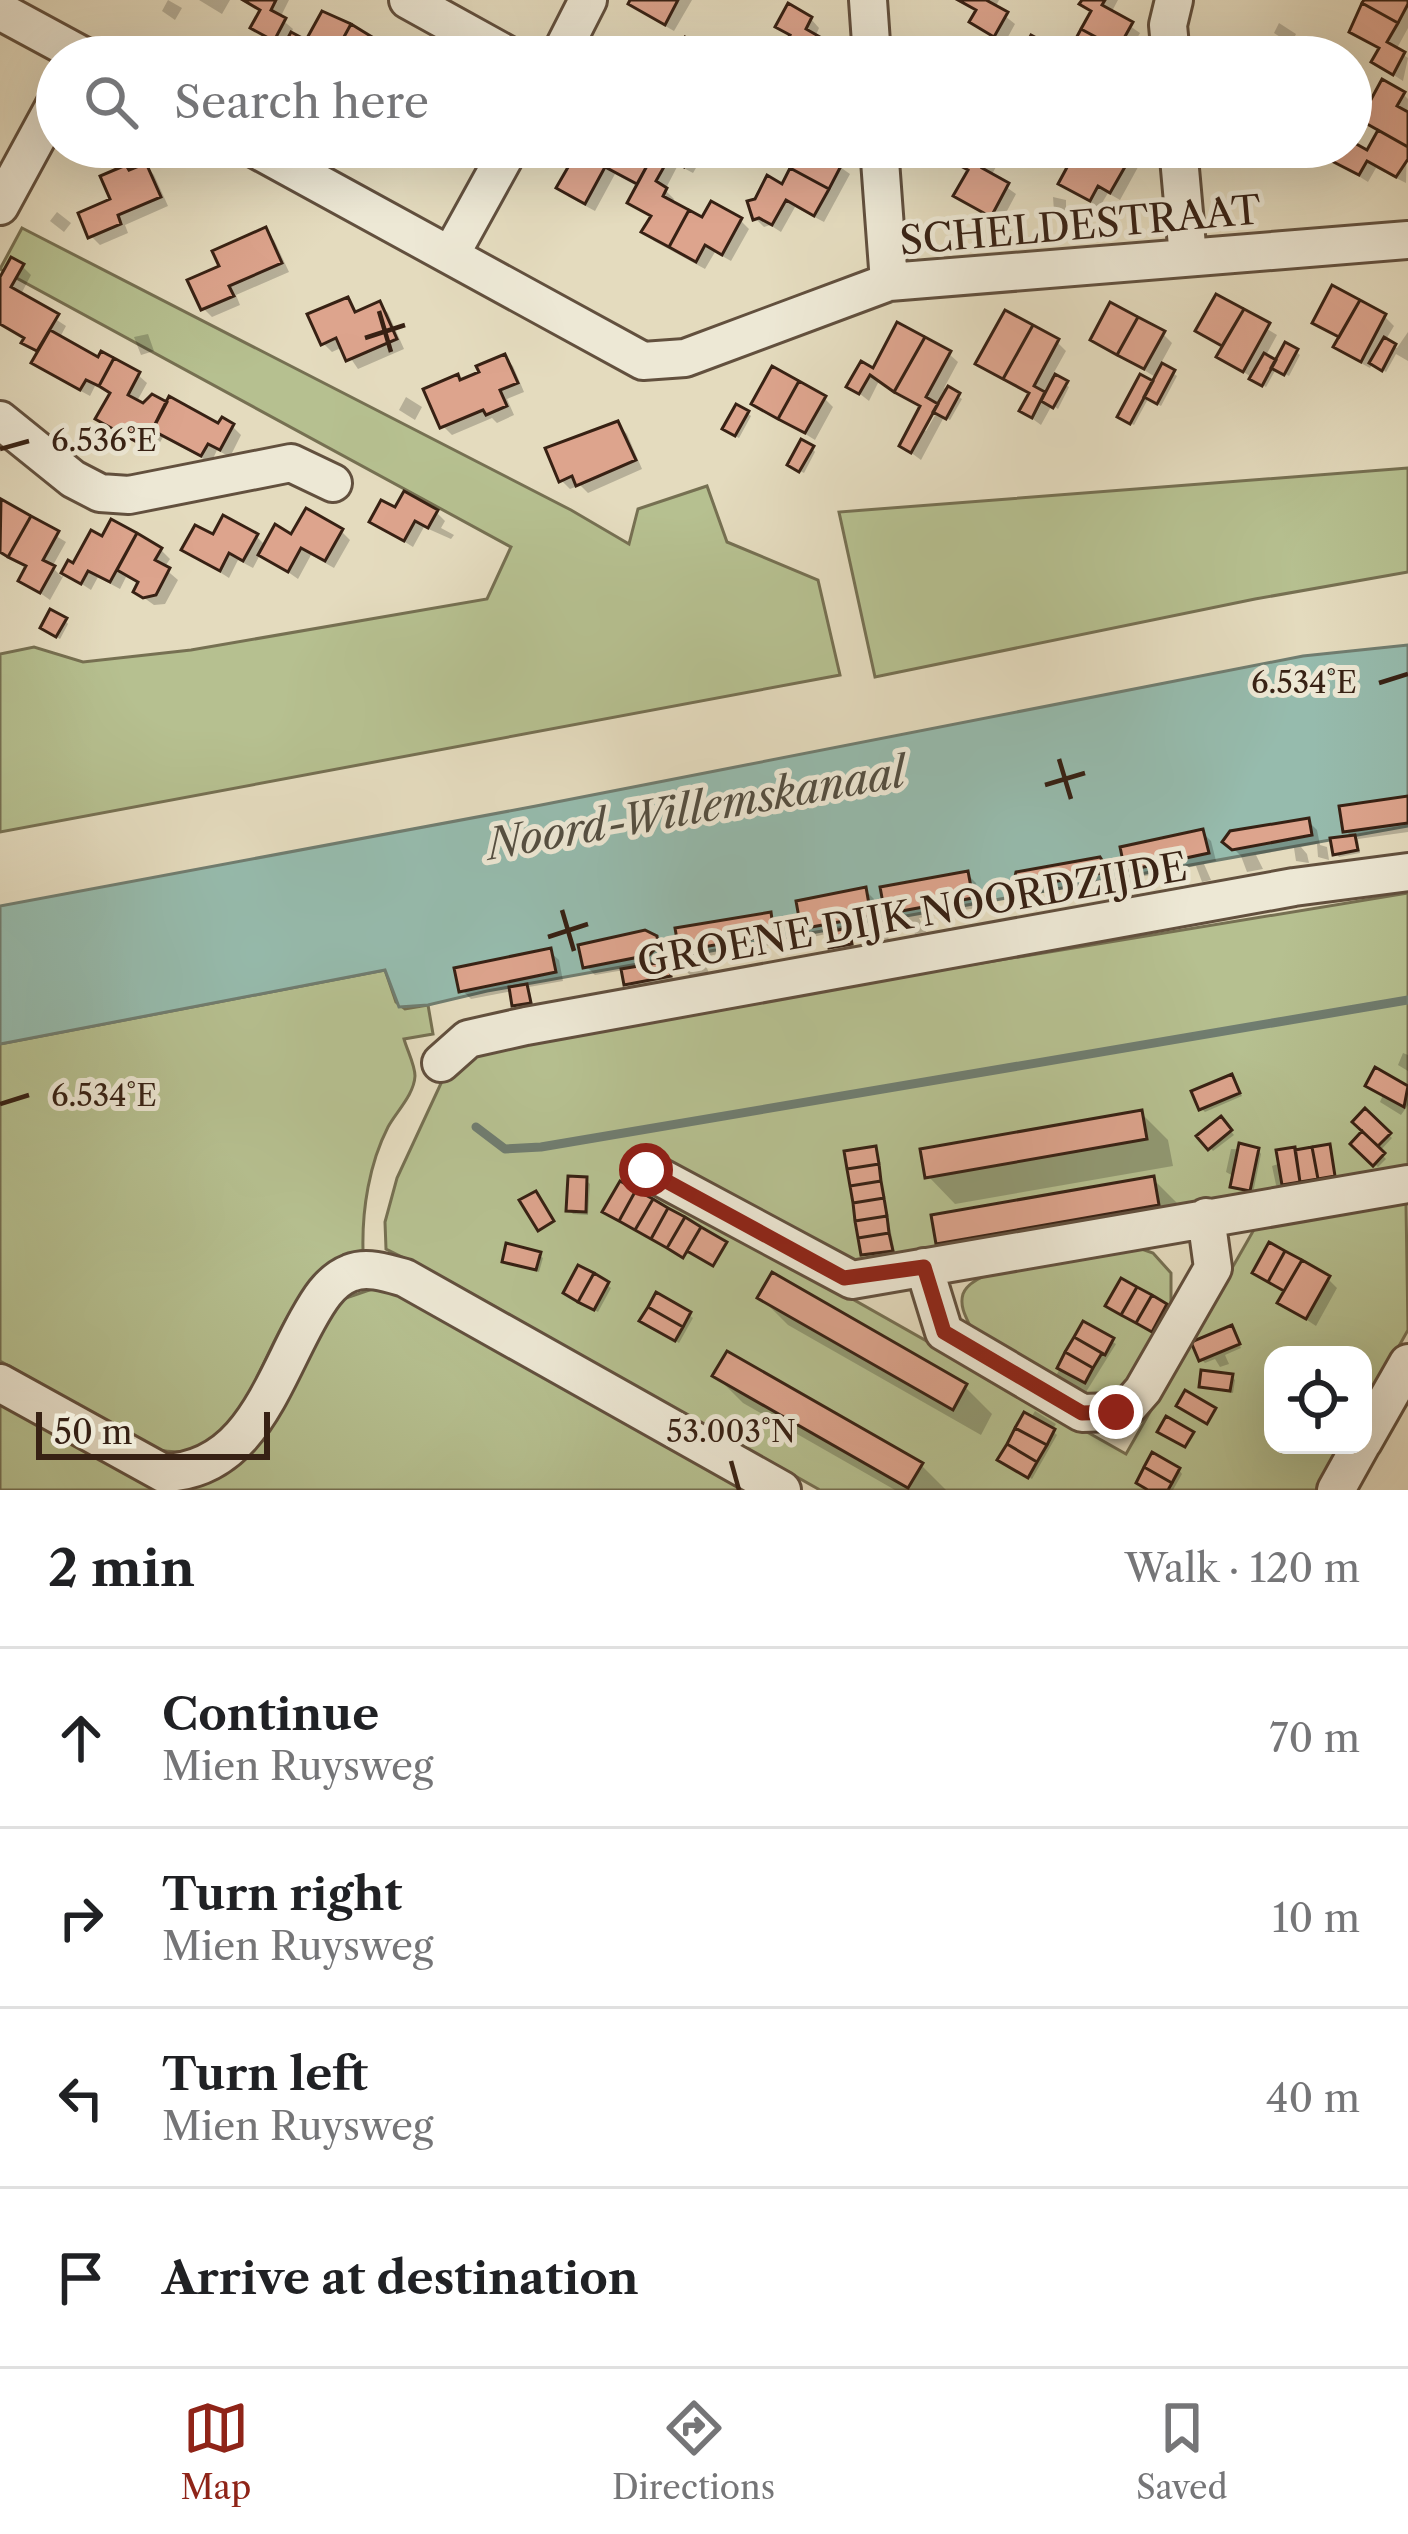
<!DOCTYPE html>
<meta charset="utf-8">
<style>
:root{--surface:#fff;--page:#f6f6f6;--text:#202124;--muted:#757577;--line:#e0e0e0;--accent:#8f2418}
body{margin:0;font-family:"Libre Caslon Text",serif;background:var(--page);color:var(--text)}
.controls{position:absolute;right:36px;bottom:36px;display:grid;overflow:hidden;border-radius:24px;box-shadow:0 12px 48px #0002}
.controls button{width:108px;height:108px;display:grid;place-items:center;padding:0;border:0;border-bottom:3px solid var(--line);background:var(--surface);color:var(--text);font:60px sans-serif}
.scale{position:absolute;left:36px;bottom:30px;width:234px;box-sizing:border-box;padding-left:12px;border:6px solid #372114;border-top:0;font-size:33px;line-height:42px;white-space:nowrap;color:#372114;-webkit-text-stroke:9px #ede8d5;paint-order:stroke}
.stop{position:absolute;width:36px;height:36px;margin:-27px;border:9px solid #8f2418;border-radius:50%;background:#fff}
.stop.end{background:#8f2418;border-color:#fff;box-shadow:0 3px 12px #0008}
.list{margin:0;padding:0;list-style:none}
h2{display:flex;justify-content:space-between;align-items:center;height:156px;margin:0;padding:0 48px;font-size:51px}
h2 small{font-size:39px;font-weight:400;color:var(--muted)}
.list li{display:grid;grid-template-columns:78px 1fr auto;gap:36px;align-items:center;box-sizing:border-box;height:180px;padding:0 48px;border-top:3px solid var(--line)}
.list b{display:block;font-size:45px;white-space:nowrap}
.list p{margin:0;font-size:39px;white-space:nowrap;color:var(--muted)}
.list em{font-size:39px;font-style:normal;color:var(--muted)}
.icon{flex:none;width:66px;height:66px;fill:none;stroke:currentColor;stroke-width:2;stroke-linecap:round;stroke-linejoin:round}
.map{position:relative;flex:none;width:1408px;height:1490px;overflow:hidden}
.search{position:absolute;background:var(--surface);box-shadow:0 12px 48px #0002;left:36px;right:36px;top:36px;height:132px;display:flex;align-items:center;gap:30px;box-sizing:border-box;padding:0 42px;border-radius:66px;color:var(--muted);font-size:45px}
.sheet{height:876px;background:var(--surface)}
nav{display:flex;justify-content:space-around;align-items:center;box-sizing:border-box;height:168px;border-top:3px solid var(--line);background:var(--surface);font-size:33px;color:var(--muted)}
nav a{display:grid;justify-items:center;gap:6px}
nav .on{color:var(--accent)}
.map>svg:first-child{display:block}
.green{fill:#b6c090;stroke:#767052;stroke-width:3}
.water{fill:#96bbad;stroke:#707d70;stroke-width:3}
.shadow{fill:#0003;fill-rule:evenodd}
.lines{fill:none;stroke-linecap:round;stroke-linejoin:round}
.stream{stroke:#707d70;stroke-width:9}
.building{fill:#dda48d;stroke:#372114;stroke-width:3}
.minor-casing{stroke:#62503e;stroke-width:42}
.minor{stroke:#ede8d5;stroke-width:36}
.route{stroke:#8f2418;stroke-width:15}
.ticks{fill:none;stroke:#372114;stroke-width:4.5}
.labels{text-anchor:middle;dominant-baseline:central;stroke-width:10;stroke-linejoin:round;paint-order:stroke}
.street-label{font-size:39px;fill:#372114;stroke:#ede8d5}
.water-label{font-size:42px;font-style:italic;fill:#544f42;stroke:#ede8d5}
.ticks-label{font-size:30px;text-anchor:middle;fill:#372114;stroke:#ede8d5;stroke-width:10;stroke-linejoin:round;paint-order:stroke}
</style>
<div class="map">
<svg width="1408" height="1490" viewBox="0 0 1408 1490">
<rect width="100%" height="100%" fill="#e4dbbe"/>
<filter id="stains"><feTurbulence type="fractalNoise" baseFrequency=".00167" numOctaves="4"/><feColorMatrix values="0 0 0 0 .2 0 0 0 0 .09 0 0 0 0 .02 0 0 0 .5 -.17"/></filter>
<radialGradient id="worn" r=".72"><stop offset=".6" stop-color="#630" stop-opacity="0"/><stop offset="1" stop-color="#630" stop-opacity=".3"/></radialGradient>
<!-- green -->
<path class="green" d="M22 228 571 510 629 544 638 509 707 486 727 542 818 580 840 675 0 832V654L34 647 83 662 191 650 487 599 511 547 0 269Z
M1408 468V572L1255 599 875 677 839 512Z
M1408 893V1165L852 1265 637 1177 1126 1454 1256 1226 1389 1200 1406 1204 1408 1330 1363 1410V1355H1273V1445H1343L1318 1490H820L442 1277 386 1249 385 1222 397 1178 443 1079 474 1051 757 1000Z
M385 970 396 1002 405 1009 428 1005 433 1034 404 1039C407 1050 415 1065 415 1076 414 1095 396 1112 388 1127 369 1164 362 1210 363 1250 329 1265 308 1285 288 1316 256 1366 236 1467 159 1450L0 1361V1044Z
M1133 1246 1153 1253 1171 1273V1307L1131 1382 1115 1392 1082 1397 972 1330C967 1319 959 1307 963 1294 975 1261 1099 1252 1133 1246Z
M378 1287 398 1289 755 1490H0V1401C38 1421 76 1441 114 1461 130 1469 146 1481 163 1487 241 1490 300 1366 329 1315L343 1299Z"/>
<!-- water -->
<path class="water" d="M1408 645V826L487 991 428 1005 399 1007 385 970 0 1044V906L536 806 1303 656Z"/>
<!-- shadow -->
<path class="shadow" d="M168 0 182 8 175 20 162 11Z
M199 0H230L222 14Z
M240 0H289L280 18 293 29 290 35 307 44 375 43 384 52 381 57H285V49L254 28 262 12Z
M634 0H692L674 31 641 12 632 4Z
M955 0H999L995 8 1015 24 1004 44 972 22 978 12Z
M1085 0H1118L1111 13 1140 33 1126 57H1025L1033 39 1057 52 1074 48 1093 13 1083 4Z
M1370 0H1408V28L1396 50 1408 58 1403 81 1374 62 1381 50 1353 31Z
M811 19 819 28 815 37 833 47 841 57H781L792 37 779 26Z
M1279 23 1296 34 1291 44 1274 33Z
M1403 94 1408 99 1406 183 1376 168 1368 182 1322 153 1325 147 1351 145 1368 154 1380 133 1363 120Z
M446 147H480L472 162Z
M584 147H601L621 158 628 147H687L683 154 696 168 693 173 678 165 665 190 674 199 672 204 703 221 740 220 749 229 731 261 715 252 705 269 654 241 645 232 653 218 631 202 639 187 615 174 595 211 569 197 560 188Z
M791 147H828L823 155 850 174 824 222 795 207 781 232 770 225 764 227 755 218 783 188 801 155Z
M953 147H1020L1013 160 1003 154 991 176 1016 194 1000 224 957 196 970 173 948 157Z
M1082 147H1149L1120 200 1108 193 1099 208 1062 183Z
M146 166 154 175 168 206 125 225 128 233 100 245 91 236 130 173Z
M1053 197 1066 200V214L1054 211Z
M57 212 71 223 64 232 50 221Z
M265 231 274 240 289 272 236 295 240 305 212 317 203 308 223 267Z
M22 266 31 275 20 296 66 326 59 339 99 361 138 375 147 383 136 403 220 427 232 426 241 435 230 457 217 450 211 463 163 437 154 453 99 419 112 395 95 386 90 396 44 371 35 362 39 354 26 340 0 324V283Z
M1217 298 1277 335 1265 357 1277 364 1296 352 1300 355 1289 376 1276 369 1266 387 1220 356 1224 349 1199 331Z
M347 300 358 314 380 305 388 313 404 349 358 369 343 347 332 352 323 343Z
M1385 317 1394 326 1385 341 1397 348 1408 332V361L1396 354 1386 372 1373 363 1370 368 1346 355 1337 346 1341 340 1316 322Z
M148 334 154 351 141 355 134 337Z
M1163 334 1172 343 1160 365 1177 376 1161 406 1148 399 1134 425 1124 420 1157 378 1093 339Z
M1057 342 1066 351 1052 376 1069 387 1058 409 1052 405 1041 425 1022 411 1031 395 979 363Z
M949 354 958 362 944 388 962 399 950 420 944 417 921 460 902 446 923 408 879 381 869 401 850 386 874 372ZM932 407 937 412 926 431 921 428Z
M504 357 513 366 524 392 507 399 514 415 497 423 492 418 452 435 443 426 462 382Z
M406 397 422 407 415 420 399 410Z
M824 398 833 407 815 440 755 403Z
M747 413 751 416 739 438 729 432Z
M618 425 627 434 642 469 588 493 580 485 570 489 561 480Z
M812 448 815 452 804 473 794 468Z
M2 503 66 542 52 567 62 577 69 564 74 567 103 540 112 523 161 550 170 559 164 568 178 580 165 604 154 605 136 592 140 584 126 577 120 589 98 577 91 590 65 573 50 600 22 580 28 569 0 554Z
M396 511 436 512 445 521 441 528 454 535 451 539 424 527 413 547 373 522Z
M341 531 350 540 334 568 311 555 298 579 261 553 253 568 238 560 229 578 185 550 256 536 266 546 292 538Z
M65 620 68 624 60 639 47 631Z
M1408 799V832L1358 839 1360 853 1339 857 1336 853 1353 838 1346 831Z
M1308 821 1317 830 1320 845 1327 847 1329 860 1318 857 1317 844 1301 847 1307 854 1309 863 1296 861 1294 848 1256 855 1263 869 1247 872 1241 856 1226 841Z
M1202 832 1211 841 1216 861 1204 864 1211 880 1202 882 1196 866 1135 878 1141 892 1125 896 1121 892 1119 882 1137 878 1128 869Z
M1099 860 1112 877 1111 881 1031 895 1017 880Z
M967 874 976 883 981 907 919 918 926 932 915 934 909 920 897 922 888 913Z
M865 890 874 899 879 925 886 928 889 940 877 938 874 925 847 930 854 947 836 950 830 933 813 937 804 928Z
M770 915 779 924 782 943 702 957 709 973 691 976 687 972 686 961 692 960 682 950Z
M655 939 666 955 655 966 667 964 673 979 630 987 624 970 595 975 586 966Z
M550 952 559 960 563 981 529 987 533 1006 519 1008 513 991 471 999 462 990Z
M1403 1053 1408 1055V1071L1398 1065Z
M1376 1071 1408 1089V1105L1401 1115 1380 1102 1383 1095Z
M1231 1077 1242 1096 1205 1112 1202 1109Z
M1365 1112 1392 1138 1379 1152 1386 1159 1378 1167 1354 1144 1366 1131Z
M1141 1113 1168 1140 1173 1166 955 1204 928 1176Z
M1221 1120 1234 1135 1213 1151 1201 1137Z
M1329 1147 1337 1179 1279 1188 1276 1185 1272 1166Z
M875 1149 895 1253 867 1258 864 1254Z
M1231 1149 1258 1150 1261 1154 1253 1193 1237 1189 1233 1186 1235 1177 1226 1172Z
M1153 1179 1180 1206 966 1270 939 1242Z
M586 1180 590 1184 588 1215 573 1214 569 1210Z
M539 1255 543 1258 539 1272 505 1261Z
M1328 1279 1337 1288 1316 1326 1281 1303Z
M607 1285 611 1288 598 1312 570 1296Z
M761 1298 965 1387 992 1414 981 1435 788 1325Z
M1165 1306 1169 1310 1156 1333 1113 1309Z
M689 1315 693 1318 679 1343 647 1324Z
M1084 1325 1116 1344 1081 1400 1052 1383Z
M1232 1328 1241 1348 1225 1355 1229 1364 1220 1367 1215 1359 1205 1363 1201 1359Z
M716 1376 921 1465 946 1490H895L743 1403Z
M1231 1376 1235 1380 1233 1393 1202 1386Z
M1035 1411 1056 1424 1052 1431 1057 1435 1032 1479 1004 1463Z
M1179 1470 1182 1474 1173 1490H1150Z"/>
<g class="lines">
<!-- stream -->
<path class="stream" d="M476 1127 505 1149 541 1147 1408 1000"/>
</g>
<!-- building -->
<path class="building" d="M243 0H276L271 10 286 18 274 41 250 28 260 10Z
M630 0H678L665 25 628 4Z
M958 0H986L1008 12 994 37 969 22 976 10Z
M1082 0H1105L1102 5 1133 22 1118 49 1081 29 1091 11 1079 4Z
M1364 0H1408V4L1398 23 1362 3Z
M788 3 812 17 806 29 834 45 827 57H794L781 50 790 35 775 27Z
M1362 3 1398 23 1387 42 1405 52 1393 75 1371 62 1379 48 1349 32Z
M322 11 351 24 333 57 312 49 308 57 279 55 291 32 306 40Z
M351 24 377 40 368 57H333Z
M1081 29 1118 49 1113 57H1032L1022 52 1031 35 1055 48 1061 38 1073 44Z
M685 37 714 53 712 57H691L678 50Z
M1382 79 1405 92 1397 106 1408 112V147L1360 120Z
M1378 130 1408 147V159L1396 177 1367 161 1359 175 1318 154 1322 147H1351V141L1367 150Z
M572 147H607L620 154 624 147H648L655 151 637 184 605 167 585 204 556 188 571 162 566 159Z
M648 147H683L689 157 684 167Z
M788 147H815L843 162 829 189 790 168 799 153Z
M950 147 994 148 982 168 1009 183 991 217 953 196 968 170 944 157Z
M1078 147H1094L1126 165 1110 193 1098 186 1090 201 1058 184Z
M1094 147H1136L1126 165Z
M655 151 669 158 656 181 667 188 663 196 689 210 669 247 641 232 651 216 627 203Z
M146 163 161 197 118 215 121 224 88 238 78 213 110 199 100 176 126 165 129 170Z
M790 168 829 189 814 216 786 200 772 225 759 218 753 220 747 201 755 199 767 175 782 184Z
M711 201 742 218 722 255 705 245 696 262 669 247 689 210 702 217Z
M266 227 282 263 229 286 234 296 201 310 187 280 219 266 212 251Z
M11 257 24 264 11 287 59 314 37 351 21 343 24 338 0 324V277Z
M1332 285 1360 300 1339 337 1312 323Z
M1216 294 1244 309 1222 346 1195 331Z
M348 297 355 312 380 301 397 339 346 361 336 338 321 345 307 314Z
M1360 300 1386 314 1361 362 1333 347Z
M1110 302 1138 317 1117 355 1090 340Z
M1244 309 1270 323 1243 372 1216 357Z
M1005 310 1033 325 1003 379 975 364Z
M1138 317 1165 331 1144 369 1117 355Z
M897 322 925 337 894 392 870 375 859 394 846 387 861 361 873 368Z
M1033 325 1059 339 1034 386 1045 392 1032 418 1019 411 1029 393 1003 379Z
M50 330 98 357 101 351 114 358 99 386 86 380 80 390 31 363Z
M925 337 951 351 926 397 938 404 911 453 899 446 920 406 894 392Z
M1384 337 1396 344 1382 371 1369 363Z
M1285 342 1298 349 1284 375 1271 368Z
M1264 353 1276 360 1262 386 1249 379Z
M505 354 518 383 500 390 507 406 486 415 483 410 440 428 423 389 458 374 460 380 479 372 476 366Z
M114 358 140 372 128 395 143 403 152 394 167 402 144 446 95 419 110 393 99 386Z
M1162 363 1175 370 1157 404 1144 397Z
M772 366 799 381 778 419 751 404Z
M1055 374 1068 381 1053 408 1041 401Z
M1140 374 1153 381 1130 424 1117 417Z
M799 381 826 396 805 433 778 419Z
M948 386 960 393 946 419 933 412Z
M169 396 218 423 222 417 234 424 220 450 208 444 201 456 152 430Z
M736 404 749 411 735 436 722 429Z
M618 421 636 460 576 486 572 476 559 482 545 448Z
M801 439 814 446 799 472 787 465Z
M404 491 438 510 428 528 415 521 404 541 369 522 381 500 395 507Z
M1 499 31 516 8 557 0 552Z
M306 508 343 529 325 561 301 548 288 572 258 555 275 524 291 534Z
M223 515 258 534 243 561 229 553 220 571 181 550 195 525 213 534Z
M31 516 59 531 43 560 55 566 40 593 18 581 26 566 8 557Z
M111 519 137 533 110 582 88 571 81 584 61 573 68 560 73 563 91 530 102 536Z
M137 533 162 548 155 560 170 568 156 595 143 598 133 592 138 582 117 570Z
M50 609 67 618 56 637 40 628Z
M1408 796V823L1343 832 1339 806Z
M1309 818 1312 835 1232 850 1222 842 1230 831Z
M1203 829 1209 853 1125 871 1120 847Z
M1355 835 1358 850 1333 855 1330 838Z
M1100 857 1105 865 1102 873 1019 888 1014 881 1016 872Z
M968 871 973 898 885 914 880 887Z
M866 887 871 916 801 929 796 901Z
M771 912 774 935 679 951 675 928Z
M849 928 852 944 829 948 827 932Z
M645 930 657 936 658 946 649 955 583 968 578 945Z
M551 948 556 972 459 992 454 968Z
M668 961 671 976 624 985 621 969Z
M527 984 531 1003 512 1006 509 987Z
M1375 1067 1408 1086 1404 1107 1365 1086Z
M1232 1074 1240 1093 1199 1110 1191 1091Z
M1365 1108 1391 1133 1378 1146 1352 1122Z
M1142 1110 1147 1139 925 1178 920 1149Z
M1221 1116 1232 1130 1208 1150 1196 1136Z
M1362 1131 1385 1153 1373 1166 1350 1144Z
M1239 1143 1259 1148 1250 1191 1230 1187Z
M1330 1144 1335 1176 1318 1179 1312 1147Z
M876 1146 879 1164 847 1169 844 1151Z
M1295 1147 1300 1182 1282 1185 1276 1150Z
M1312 1147 1318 1179 1300 1182 1295 1150Z
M879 1164 881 1181 850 1186 847 1169Z
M568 1176 587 1177 586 1212 566 1211Z
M1154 1176 1159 1205 936 1244 931 1215Z
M620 1181 636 1190 619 1221 602 1212Z
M881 1181 884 1198 853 1203 850 1186Z
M636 1190 653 1199 635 1230 619 1221Z
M536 1191 554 1221 538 1231 519 1200Z
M884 1198 887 1216 855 1221 853 1203Z
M653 1199 668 1208 651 1239 635 1230Z
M668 1208 685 1217 667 1248 651 1239Z
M887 1216 889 1233 858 1238 855 1221Z
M685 1217 701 1227 683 1258 667 1248Z
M701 1227 727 1242 713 1266 687 1251Z
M889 1233 893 1251 861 1255 858 1238Z
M1269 1242 1285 1251 1268 1282 1252 1273Z
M506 1243 541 1252 536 1270 502 1262Z
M1285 1251 1302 1260 1284 1291 1268 1282Z
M1302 1260 1330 1276 1306 1319 1277 1303Z
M578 1265 594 1273 578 1302 563 1293Z
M772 1272 967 1384 953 1410 757 1298Z
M594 1273 609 1282 594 1310 578 1302Z
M1121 1278 1137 1287 1121 1315 1105 1306Z
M1137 1287 1152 1295 1136 1323 1121 1315Z
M656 1292 691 1312 683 1327 648 1307Z
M1152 1295 1167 1304 1152 1332 1136 1323Z
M648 1307 683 1327 675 1341 639 1321Z
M1083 1321 1114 1338 1105 1355 1074 1337Z
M1232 1325 1240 1344 1199 1361 1191 1342Z
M1074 1337 1102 1353 1093 1368 1065 1352Z
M727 1351 923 1463 908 1488 712 1376Z
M1065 1352 1093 1368 1085 1383 1057 1368Z
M1201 1370 1233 1374 1230 1391 1199 1387Z
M1185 1390 1216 1408 1207 1424 1176 1406Z
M1024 1412 1055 1429 1047 1445 1015 1428Z
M1166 1416 1194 1432 1185 1447 1157 1432Z
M1015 1428 1047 1445 1037 1462 1007 1444Z
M1007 1444 1037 1462 1028 1478 997 1460Z
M1152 1452 1180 1468 1172 1483 1144 1467Z
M1144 1467 1172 1483 1168 1490H1148L1136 1483Z"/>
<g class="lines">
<defs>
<path id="minor" d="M408 0 511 57
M868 0 872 57
M0 11 85 57
M559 57 588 0
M1171 57 1168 25 1174 0
M252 147 643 361 685 358 889 282 1408 240
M879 147 889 282
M1178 147 1188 257
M0 206 57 101
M451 254 510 147
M0 420 73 479 100 493 129 495 291 463 333 483
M441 1063 468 1039 526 1026 1294 887 1408 872
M647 1170 852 1280 1408 1184
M924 1267 944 1332 1082 1413 1116 1412 1129 1406 1143 1390 1213 1268 1206 1217
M0 1383 163 1473C248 1471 271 1386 307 1321 317 1303 329 1281 350 1273 367 1266 388 1273 405 1278L782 1490
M1363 1442 1408 1363
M1336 1490 1361 1445"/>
</defs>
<!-- minor casing -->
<use href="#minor" class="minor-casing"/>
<!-- minor -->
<use href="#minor" class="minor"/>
</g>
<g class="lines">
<!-- route -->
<path class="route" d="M646 1170 844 1278 924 1267 944 1332 1082 1413 1116 1412"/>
</g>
<!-- ticks -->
<path class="ticks" d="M379 311 391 352M365 338 405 325M0 449 29 441M1379 683 1408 674M1059 759 1071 799M1045 785 1085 773M562 910 574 951M548 937 588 924M0 1104 29 1095M731 1461 739 1490"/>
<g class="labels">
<!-- street labels -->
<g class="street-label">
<text transform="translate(1080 225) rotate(-5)">SCHELDESTRAAT</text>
<text transform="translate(912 914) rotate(-10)">GROENE DIJK NOORDZIJDE</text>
</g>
<!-- water labels -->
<g class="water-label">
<text transform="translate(696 808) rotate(-10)">Noord-Willemskanaal</text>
</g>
</g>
<g class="ticks-label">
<text x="104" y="451">6.536°E</text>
<text x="1304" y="693">6.534°E</text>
<text x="104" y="1106">6.534°E</text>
<text x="731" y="1442">53.003°N</text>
</g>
<rect width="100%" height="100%" filter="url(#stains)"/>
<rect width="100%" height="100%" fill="url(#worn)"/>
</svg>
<div class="controls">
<button><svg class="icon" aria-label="locate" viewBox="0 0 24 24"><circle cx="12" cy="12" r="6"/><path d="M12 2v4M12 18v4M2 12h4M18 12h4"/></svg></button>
</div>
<div class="scale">50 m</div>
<div class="stop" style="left:646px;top:1170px"></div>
<div class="stop end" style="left:1116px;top:1412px"></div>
<div class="search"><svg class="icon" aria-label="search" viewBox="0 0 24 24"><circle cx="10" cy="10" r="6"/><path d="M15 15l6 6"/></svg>Search here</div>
</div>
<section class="sheet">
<h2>2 min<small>Walk · 120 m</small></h2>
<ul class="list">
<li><svg class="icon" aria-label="ahead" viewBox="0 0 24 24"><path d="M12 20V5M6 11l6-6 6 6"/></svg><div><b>Continue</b><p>Mien Ruysweg</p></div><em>70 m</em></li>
<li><svg class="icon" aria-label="right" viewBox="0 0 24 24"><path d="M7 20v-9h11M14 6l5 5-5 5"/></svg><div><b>Turn right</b><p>Mien Ruysweg</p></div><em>10 m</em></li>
<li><svg class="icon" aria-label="left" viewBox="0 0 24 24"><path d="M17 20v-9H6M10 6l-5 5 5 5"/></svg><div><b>Turn left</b><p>Mien Ruysweg</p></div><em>40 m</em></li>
<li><svg class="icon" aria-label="arrive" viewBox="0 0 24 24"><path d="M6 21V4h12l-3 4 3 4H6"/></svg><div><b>Arrive at destination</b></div></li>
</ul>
</section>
<nav>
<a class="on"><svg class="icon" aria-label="map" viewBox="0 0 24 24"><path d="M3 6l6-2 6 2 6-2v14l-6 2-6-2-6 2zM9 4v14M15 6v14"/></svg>Map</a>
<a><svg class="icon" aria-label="directions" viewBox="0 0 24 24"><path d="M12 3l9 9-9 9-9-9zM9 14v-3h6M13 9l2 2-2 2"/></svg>Directions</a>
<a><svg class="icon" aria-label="saved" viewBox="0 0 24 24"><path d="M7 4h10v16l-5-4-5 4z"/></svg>Saved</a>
</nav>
